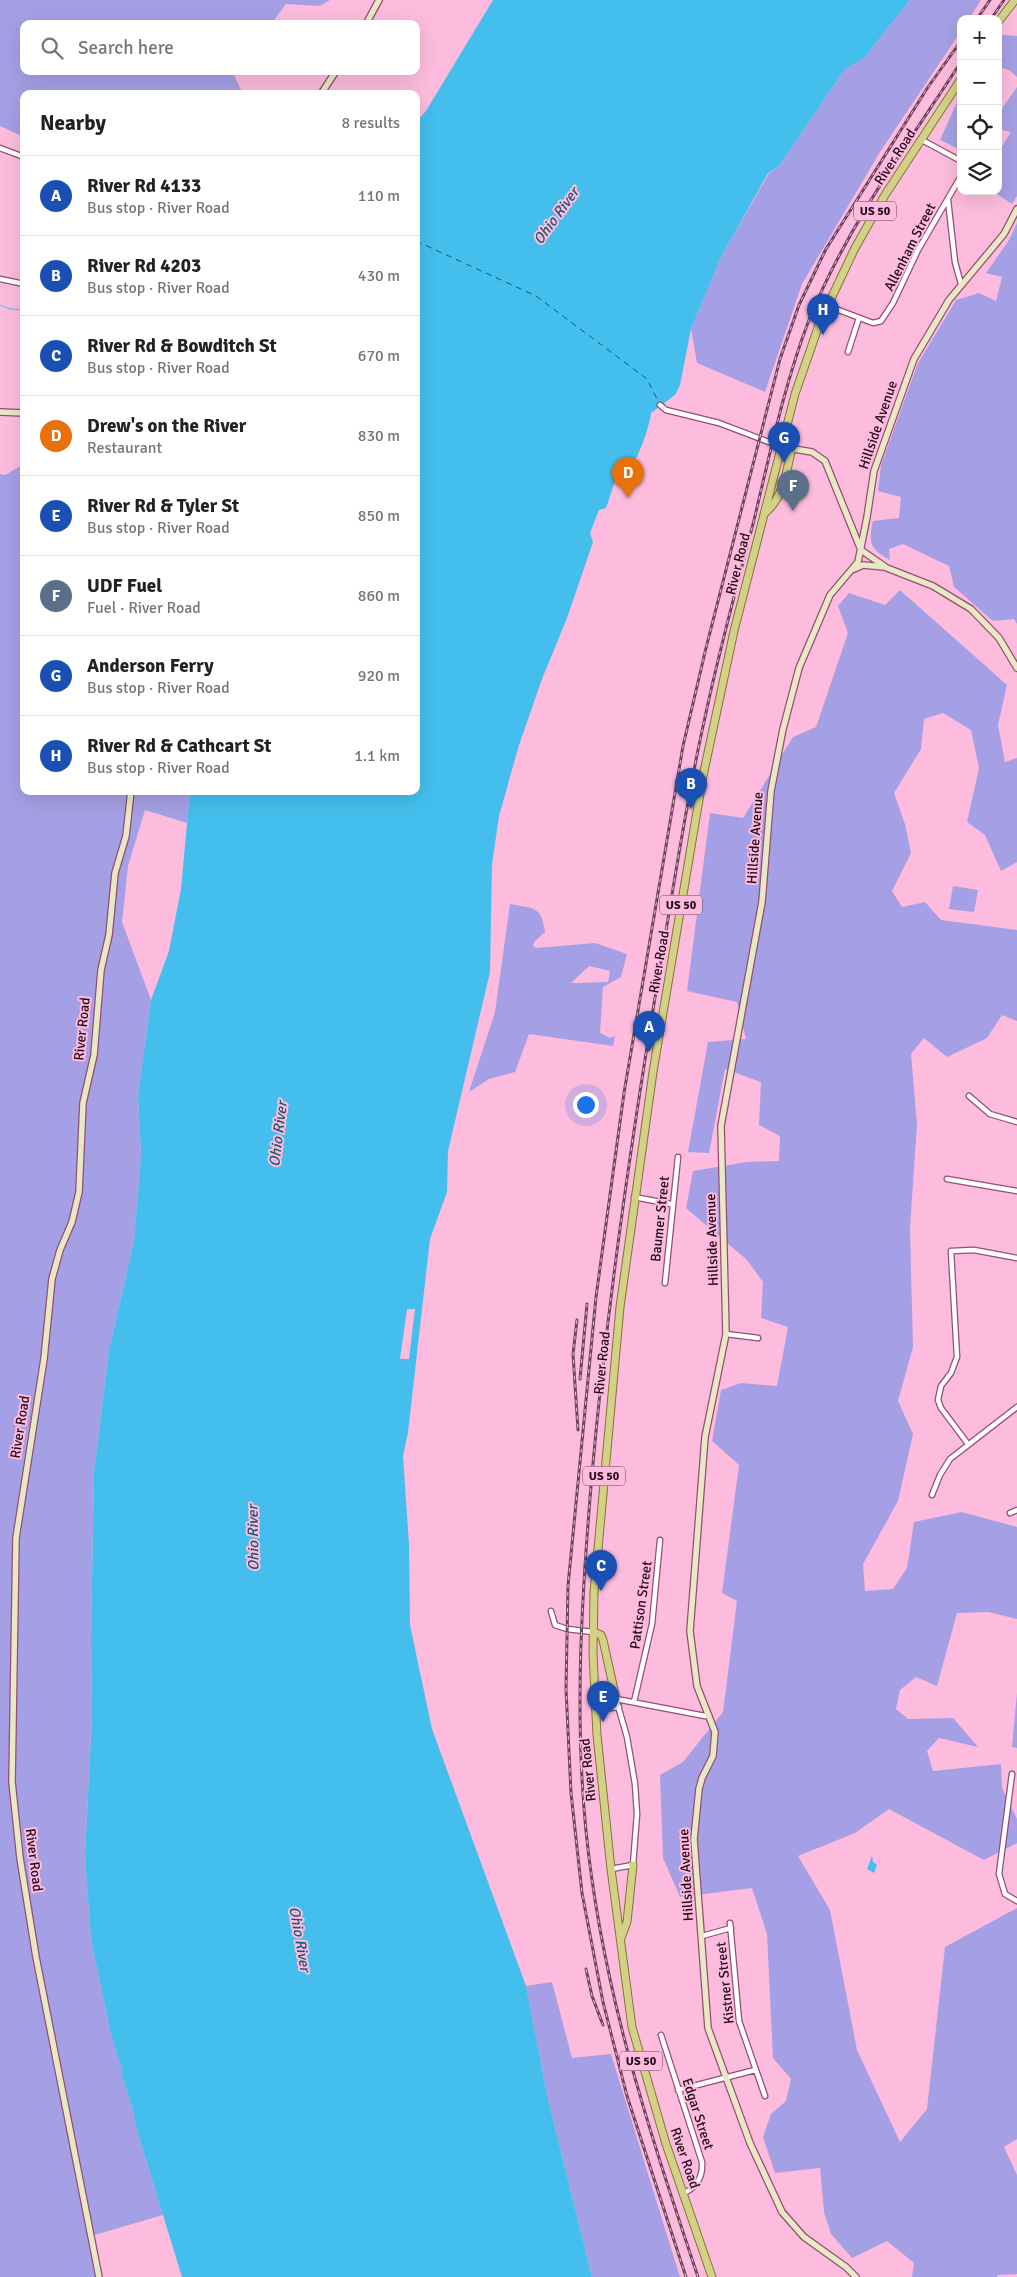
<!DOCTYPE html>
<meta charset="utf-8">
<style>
:root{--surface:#fff;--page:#f6f6f6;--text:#222;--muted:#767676;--line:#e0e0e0;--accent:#111827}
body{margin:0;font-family:Signika,sans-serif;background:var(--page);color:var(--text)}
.controls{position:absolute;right:15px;top:15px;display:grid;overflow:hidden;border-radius:10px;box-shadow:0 5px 20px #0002}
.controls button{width:45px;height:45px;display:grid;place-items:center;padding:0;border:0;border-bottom:1px solid var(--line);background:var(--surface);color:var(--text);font:25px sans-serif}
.you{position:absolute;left:585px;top:1104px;width:18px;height:18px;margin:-12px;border:4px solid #fff;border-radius:50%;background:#1a73e8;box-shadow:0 0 0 8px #1a73e833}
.badge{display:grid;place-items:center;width:32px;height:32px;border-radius:50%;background:var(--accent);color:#fff;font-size:16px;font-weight:700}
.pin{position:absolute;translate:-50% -41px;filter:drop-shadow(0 1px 2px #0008)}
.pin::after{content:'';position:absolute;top:26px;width:18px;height:15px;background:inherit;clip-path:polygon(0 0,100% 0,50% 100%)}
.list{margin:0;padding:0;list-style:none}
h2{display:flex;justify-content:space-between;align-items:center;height:65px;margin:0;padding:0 20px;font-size:21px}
h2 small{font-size:16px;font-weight:400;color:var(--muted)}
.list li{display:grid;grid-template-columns:32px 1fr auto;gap:15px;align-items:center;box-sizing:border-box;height:80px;padding:0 20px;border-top:1px solid var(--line)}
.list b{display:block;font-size:19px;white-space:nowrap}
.list p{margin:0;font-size:16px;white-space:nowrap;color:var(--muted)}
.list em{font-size:16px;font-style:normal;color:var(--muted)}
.icon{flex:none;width:28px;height:28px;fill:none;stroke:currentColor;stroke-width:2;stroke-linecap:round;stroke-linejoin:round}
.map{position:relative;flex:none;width:1017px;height:2277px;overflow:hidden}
.search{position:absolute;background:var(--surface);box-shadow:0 5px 20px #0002;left:20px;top:20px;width:400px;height:55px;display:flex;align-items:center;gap:12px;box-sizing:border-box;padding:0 18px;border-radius:10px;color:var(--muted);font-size:19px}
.panel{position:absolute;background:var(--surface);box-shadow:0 5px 20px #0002;left:20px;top:90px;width:400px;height:705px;border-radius:10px}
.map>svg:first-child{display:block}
.green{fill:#a5a0e5;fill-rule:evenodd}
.water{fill:#44beec}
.pier{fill:#fdbcdd}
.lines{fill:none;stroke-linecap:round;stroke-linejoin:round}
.stream{stroke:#44beec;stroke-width:1}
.ferry{stroke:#185971;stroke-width:1;stroke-dasharray:6 5;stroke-linecap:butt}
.street-casing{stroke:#944d74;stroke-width:7}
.secondary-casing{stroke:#944d74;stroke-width:8}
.primary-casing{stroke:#83762e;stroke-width:9}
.street{stroke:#fff;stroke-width:4.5}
.secondary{stroke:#e9e8c4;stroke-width:5.5}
.primary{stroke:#d3d088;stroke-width:7}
.rail-casing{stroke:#6e465c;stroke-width:3}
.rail{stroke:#fdbcdd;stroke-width:1;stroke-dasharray:4;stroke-linecap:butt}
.labels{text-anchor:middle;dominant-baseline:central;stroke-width:4;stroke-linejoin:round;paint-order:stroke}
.shield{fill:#fdbcdd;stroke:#663f54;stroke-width:1}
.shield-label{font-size:12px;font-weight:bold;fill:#25091a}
.street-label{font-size:14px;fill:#25091a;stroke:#fdbcdd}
.water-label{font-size:15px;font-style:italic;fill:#185971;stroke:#fdbcdd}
</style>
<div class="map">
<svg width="1017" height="2277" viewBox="0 0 1017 2277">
<rect width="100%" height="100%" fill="#fdbcdd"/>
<!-- green -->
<path class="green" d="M0 0H330L320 6 286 4 271 24H24V71H232L243 94H24V137L0 126Z
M910 0H981L969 19H961V31L880 152 802 284 765 392 697 363 691 329 720 259 769 173 779 166 845 69 864 58Z
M1003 35 1017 36V77L1009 70 998 67V44Z
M1017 87V196L1012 204 997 194V191L998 153 1011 132 998 129V114Z
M958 100 961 101V150L940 140Z
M1017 223V624L1014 619 993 621 954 587 949 566 903 544 889 549 890 560C870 549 868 543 873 521L899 518 901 497 878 491 881 465 918 363 956 300 979 293 996 301 1002 277 986 273 1009 240Z
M24 464V791H190L187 823 145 810 128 866 122 922 151 1000 138 1096 141 1154 134 1241 109 1350 94 1472 91 1636 92 1715 85 1855 91 1940 111 2035 123 2069 122 2076 131 2103 136 2127 163 2215 91 2236 99 2277H0V474L5 475Z
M900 590 1007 685 998 725 1005 762 1017 758V862L1001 871 985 835 967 822 979 768 971 730 943 713 924 719 921 749 894 793 905 824 911 853 892 891 902 907 925 902 941 920 1017 930V1021L1002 1015 987 1038 947 1057 924 1038 911 1054 917 1124 910 1228 913 1347 898 1401 913 1434 898 1501 863 1564 865 1591 893 1589 907 1568 914 1522 962 1512 1017 1527V1619L988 1612 957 1613 937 1686 916 1677 900 1690 896 1709 908 1719 953 1718 978 1747 939 1738 927 1751 933 1771 1001 1764 1002 1788 1017 1819V1843L984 1860 889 1809 855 1833 798 1856 830 1910 857 2050 900 2142 927 2109 945 1947 1017 1908V2139L1004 2147 1017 2175V2274L998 2275 997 2277H912L914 2263 887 2241 852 2258 831 2234 824 2212 820 2168 775 2173 763 2137 771 2114 786 2101 791 2079 773 2058 767 1934 752 1888 680 1897 663 1858 660 1775 683 1762 723 1712 737 1601 722 1593 739 1465 712 1441 721 1390 741 1383 777 1386 788 1327 761 1318 763 1282 747 1260 686 1208 693 1171 747 1162 779 1161 780 1136 759 1125 761 1082 725 1069 709 1153 688 1152 708 1042 746 1039 737 1002 687 991 710 813 743 818 793 737 816 727 848 633 838 606 849 593 885 605Z
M953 886 978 890 974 912 949 909Z
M510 904C534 909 541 905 545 932L534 942 533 946 536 948 595 943 627 954 621 977 603 987 600 1033 610 1038 615 1036 613 1046 529 1034 515 1072 489 1079 469 1092 495 1012ZM589 966 610 971 608 982 571 983Z
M1017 1693V1748L1012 1747Z
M552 1982 572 2058 611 2054 680 2277H592L548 2099 526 1986Z"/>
<!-- water -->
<path class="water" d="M493 0H910L864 58 845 69 779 166 768 173 720 259 691 329 680 385 675 395 651 413C650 424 639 458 631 466 628 469 624 469 621 472 614 479 610 498 606 508L599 510 590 533 593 542 567 618 542 679 519 745 499 816 492 864 490 972 448 1151 447 1192 430 1239 408 1432 403 1456 409 1544 410 1625 432 1729 526 1986 548 2099 592 2277H182L136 2127 131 2103 122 2076V2069L111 2035 91 1940 85 1855 92 1715 91 1636 94 1472 109 1350 134 1241 141 1154 138 1096 151 1000 169 951 181 889 190 791H416V122L426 111Z
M872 1856 873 1862 877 1865 874 1873 867 1869Z"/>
<!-- pier -->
<path class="pier" d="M407 1309H415L409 1359H400Z"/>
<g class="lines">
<!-- stream -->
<path class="stream" d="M0 305 10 309 24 310"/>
<!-- ferry -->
<path class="ferry" d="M416 241 536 296 647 379 659 403"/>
<defs>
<path id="street" d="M922 140 961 161
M0 148 24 157
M948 200 955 262 961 284
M0 279 24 284
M828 306 873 323 881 321 893 303 918 250 961 176
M848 352 859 318
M660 405 666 410 719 423 782 447
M969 1096 990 1114 1017 1122
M947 1179 1017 1191
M634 1197 671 1204
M665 1283 678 1157
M726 1334 758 1338
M968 1444 941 1408 938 1400 941 1386 951 1373 957 1357 951 1251 974 1250 1017 1258
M932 1495 940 1475 950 1459 1017 1407
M1010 1513 1017 1510
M551 1611 555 1625 567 1629 593 1632
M634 1702 652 1624 660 1540
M595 1710 619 1707
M1012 1774 999 1874 1005 1894 1017 1901
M611 1869 633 1865 637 1814 635 1784 627 1737 616 1699 705 1716 709 1715
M730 1923 739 2021 765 2096
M702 1936 731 1928
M661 2035 702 2162C703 2177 697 2187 684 2193
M678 2090 755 2070"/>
<path id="secondary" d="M366 24 379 0
M321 94 336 71
M0 412 24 413
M782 447 812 452 825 461 861 550 887 568 933 586 971 609 999 638 1017 668
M854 569 863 565 884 567
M99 2277 36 1957 20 1858 12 1782 16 1538 44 1359 52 1279 60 1250 72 1222 79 1192 83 1103 94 1055 101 970 109 935 115 873 126 836 131 791
M856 2277 846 2267 804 2237 782 2212 750 2143 708 2028 694 1839 699 1789 702 1778 713 1756 715 1732 697 1686 690 1631 705 1437 726 1334 721 1126 762 902 771 791 783 729 799 668 830 595 858 562 867 517 874 471 914 359 949 300 1004 234 1017 209"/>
<path id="primary" d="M998 22 1015 0
M765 513C784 497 786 472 792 448
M593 1632 601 1635 603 1640 616 1699
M621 1938 627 1922 633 1865
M712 2277 666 2144 632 2027 611 1869 597 1735 593 1653 594 1593 620 1307 653 1072 703 776 734 631 795 394 820 322 855 248 885 195 961 79"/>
</defs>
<!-- street casing -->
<use href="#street" class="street-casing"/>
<!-- secondary casing -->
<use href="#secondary" class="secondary-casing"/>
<!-- primary casing -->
<use href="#primary" class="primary-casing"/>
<!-- street -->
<use href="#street" class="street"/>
<!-- secondary -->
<use href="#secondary" class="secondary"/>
<!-- primary -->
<use href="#primary" class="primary"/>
<defs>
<path id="rail" d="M977 19 990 0
M991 19 1004 0
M577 1320 573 1354 578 1430
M580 1379 587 1304
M586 1969 592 1996 603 2025
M686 2277 627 2096 603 2002 582 1893 571 1793 566 1689 568 1586 596 1297 624 1093 683 746 706 648 780 359 799 305 826 249 928 87 961 41
M698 2277C648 2127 602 1990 586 1831 574 1711 582 1593 592 1474 608 1294 635 1116 665 937 677 865 688 793 704 722 718 654 737 587 754 520 770 454 784 385 809 320 845 230 908 143 961 62"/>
</defs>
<!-- rail casing -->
<use href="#rail" class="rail-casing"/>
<!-- rail -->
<use href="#rail" class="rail"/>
</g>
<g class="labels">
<!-- shield labels -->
<g class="shield">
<rect x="854" y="201.5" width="42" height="19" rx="4"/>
<rect x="660" y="895.5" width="42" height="19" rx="4"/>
<rect x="583" y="1466.5" width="42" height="19" rx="4"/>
<rect x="620" y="2051.5" width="42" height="19" rx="4"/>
</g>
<g class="shield-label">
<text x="875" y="211">US 50</text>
<text x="681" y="905">US 50</text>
<text x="604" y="1476">US 50</text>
<text x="641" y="2061">US 50</text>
</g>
<!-- street labels -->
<g class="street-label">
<text transform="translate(895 157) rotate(-57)">River Road</text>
<text transform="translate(910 247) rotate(-63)">Allenham Street</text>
<text transform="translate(878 425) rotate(-71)">Hillside Avenue</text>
<text transform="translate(738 564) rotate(-76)">River Road</text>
<text transform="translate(755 838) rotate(-86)">Hillside Avenue</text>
<text transform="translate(659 962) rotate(-80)">River Road</text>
<text transform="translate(82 1029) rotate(-84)">River Road</text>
<text transform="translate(660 1219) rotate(-84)">Baumer Street</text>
<text transform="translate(712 1240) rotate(-92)">Hillside Avenue</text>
<text transform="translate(602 1363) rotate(-84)">River Road</text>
<text transform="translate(20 1427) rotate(-81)">River Road</text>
<text transform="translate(641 1605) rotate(-82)">Pattison Street</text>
<text transform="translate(588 1770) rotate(-96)">River Road</text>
<text transform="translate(34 1860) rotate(83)">River Road</text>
<text transform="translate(686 1875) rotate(-93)">Hillside Avenue</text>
<text transform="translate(725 1983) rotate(-96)">Kistner Street</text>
<text transform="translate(698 2114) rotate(72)">Edgar Street</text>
<text transform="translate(685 2158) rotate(71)">River Road</text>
</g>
<!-- water labels -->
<g class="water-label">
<text transform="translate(556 216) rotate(-54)">Ohio River</text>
<text transform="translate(278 1134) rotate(-83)">Ohio River</text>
<text transform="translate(253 1538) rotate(-91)">Ohio River</text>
<text transform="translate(300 1939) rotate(80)">Ohio River</text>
</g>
</g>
</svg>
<div class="controls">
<button>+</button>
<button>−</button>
<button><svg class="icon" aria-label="locate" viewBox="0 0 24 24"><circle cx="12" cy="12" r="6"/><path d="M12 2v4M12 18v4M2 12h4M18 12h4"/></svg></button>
<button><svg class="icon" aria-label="layers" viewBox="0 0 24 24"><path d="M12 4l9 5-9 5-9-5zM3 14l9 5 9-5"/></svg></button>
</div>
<div class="you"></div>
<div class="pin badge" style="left:649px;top:1052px;background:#1a4fb4">A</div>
<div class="pin badge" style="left:691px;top:809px;background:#1a4fb4">B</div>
<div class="pin badge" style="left:601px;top:1591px;background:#1a4fb4">C</div>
<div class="pin badge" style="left:628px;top:498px;background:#e8710a">D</div>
<div class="pin badge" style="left:603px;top:1722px;background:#1a4fb4">E</div>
<div class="pin badge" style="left:793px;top:511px;background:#5c6f8a">F</div>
<div class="pin badge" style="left:784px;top:463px;background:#1a4fb4">G</div>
<div class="pin badge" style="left:823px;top:335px;background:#1a4fb4">H</div>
<div class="search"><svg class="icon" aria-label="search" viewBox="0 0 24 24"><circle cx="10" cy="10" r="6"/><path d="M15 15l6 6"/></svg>Search here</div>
<section class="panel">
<h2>Nearby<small>8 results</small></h2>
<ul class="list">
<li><span class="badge" style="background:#1a4fb4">A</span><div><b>River Rd 4133</b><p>Bus stop · River Road</p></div><em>110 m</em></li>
<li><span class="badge" style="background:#1a4fb4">B</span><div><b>River Rd 4203</b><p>Bus stop · River Road</p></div><em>430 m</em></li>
<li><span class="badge" style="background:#1a4fb4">C</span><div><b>River Rd &amp; Bowditch St</b><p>Bus stop · River Road</p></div><em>670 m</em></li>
<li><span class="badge" style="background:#e8710a">D</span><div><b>Drew's on the River</b><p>Restaurant</p></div><em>830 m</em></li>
<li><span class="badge" style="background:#1a4fb4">E</span><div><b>River Rd &amp; Tyler St</b><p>Bus stop · River Road</p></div><em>850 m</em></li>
<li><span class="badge" style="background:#5c6f8a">F</span><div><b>UDF Fuel</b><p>Fuel · River Road</p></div><em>860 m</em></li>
<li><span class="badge" style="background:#1a4fb4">G</span><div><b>Anderson Ferry</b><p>Bus stop · River Road</p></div><em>920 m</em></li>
<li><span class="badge" style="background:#1a4fb4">H</span><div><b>River Rd &amp; Cathcart St</b><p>Bus stop · River Road</p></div><em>1.1 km</em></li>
</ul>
</section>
</div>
